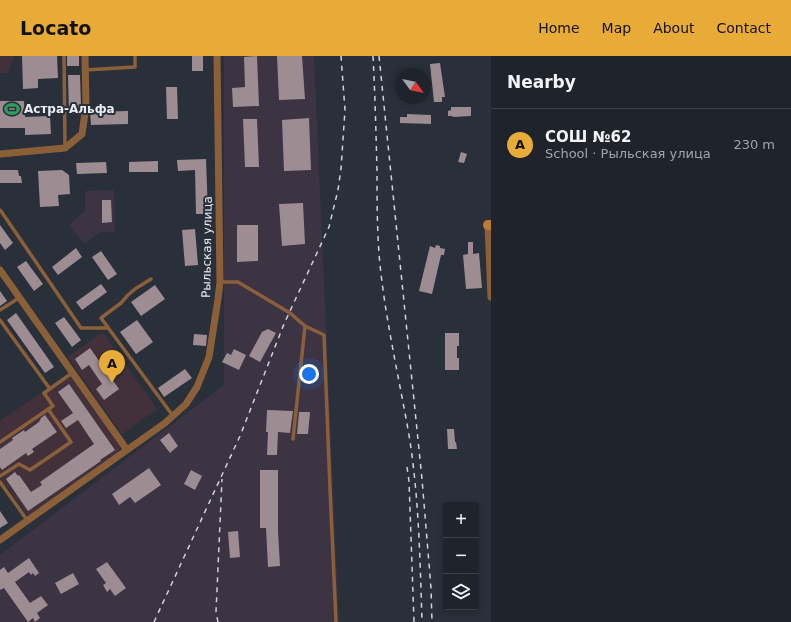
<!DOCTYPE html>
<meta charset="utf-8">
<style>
:root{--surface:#1f242c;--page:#2c3038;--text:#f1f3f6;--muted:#a1a4a9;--line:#3c4148;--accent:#e9ab38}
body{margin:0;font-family:"DejaVu Sans",sans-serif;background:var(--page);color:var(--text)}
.controls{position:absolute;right:12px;bottom:12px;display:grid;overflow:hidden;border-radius:4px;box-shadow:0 2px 6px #0003}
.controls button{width:36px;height:36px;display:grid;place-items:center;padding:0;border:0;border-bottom:1px solid var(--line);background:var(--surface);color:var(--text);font:20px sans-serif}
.compass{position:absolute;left:395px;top:12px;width:36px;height:36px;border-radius:50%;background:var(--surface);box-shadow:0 2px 6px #0003;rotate:123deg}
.you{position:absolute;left:309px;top:318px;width:14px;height:14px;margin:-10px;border:3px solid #fff;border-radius:50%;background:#1a73e8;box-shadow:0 0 0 6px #1a73e833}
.badge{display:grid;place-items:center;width:26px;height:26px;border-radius:50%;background:var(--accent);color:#111;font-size:13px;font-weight:700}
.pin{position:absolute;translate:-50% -33px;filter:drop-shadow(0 1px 2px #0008)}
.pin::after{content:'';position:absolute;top:21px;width:14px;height:12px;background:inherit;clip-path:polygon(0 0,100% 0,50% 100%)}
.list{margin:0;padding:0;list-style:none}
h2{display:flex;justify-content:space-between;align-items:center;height:52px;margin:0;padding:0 16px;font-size:17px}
h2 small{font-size:13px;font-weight:400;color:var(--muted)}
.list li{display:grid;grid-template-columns:26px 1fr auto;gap:12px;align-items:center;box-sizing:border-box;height:72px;padding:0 16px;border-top:1px solid var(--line)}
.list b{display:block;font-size:15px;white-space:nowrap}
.list p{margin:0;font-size:13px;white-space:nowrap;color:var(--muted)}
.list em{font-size:13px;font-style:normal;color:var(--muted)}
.icon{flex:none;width:22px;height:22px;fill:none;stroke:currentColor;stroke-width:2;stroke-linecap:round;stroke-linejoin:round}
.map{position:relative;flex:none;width:491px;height:566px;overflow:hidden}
header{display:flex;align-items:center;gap:24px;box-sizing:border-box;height:56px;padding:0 20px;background:var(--accent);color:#111}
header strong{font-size:19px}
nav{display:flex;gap:22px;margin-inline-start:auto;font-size:14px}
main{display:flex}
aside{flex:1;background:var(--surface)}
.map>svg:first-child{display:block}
.industrial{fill:#3c3343}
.education{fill:#42313b}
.building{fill:#9d8d93}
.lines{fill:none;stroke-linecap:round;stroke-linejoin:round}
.lane{stroke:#8b6039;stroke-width:3.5}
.street{stroke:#8b6039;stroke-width:7}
.secondary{stroke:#be7937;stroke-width:10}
.rail{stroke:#cfd3db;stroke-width:1.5;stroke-dasharray:5 5;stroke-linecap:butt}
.labels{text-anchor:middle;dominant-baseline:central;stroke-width:4;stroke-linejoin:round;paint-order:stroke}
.poi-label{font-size:12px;font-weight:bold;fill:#e9edf4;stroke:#29303a;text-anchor:start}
.street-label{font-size:12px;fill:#e9edf4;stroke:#29303a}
</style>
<header>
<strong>Locato</strong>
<nav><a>Home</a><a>Map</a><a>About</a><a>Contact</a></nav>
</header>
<main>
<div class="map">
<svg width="491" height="566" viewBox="0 0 491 566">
<rect width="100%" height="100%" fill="#29303a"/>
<!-- industrial -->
<path class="industrial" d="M224 0H314L339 566H0V499L224 329Z
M114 134 115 176H100L84 188 69 169 85 155V135Z"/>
<!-- education -->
<path class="education" d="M0 0H14L8 17H0Z
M103 276 157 353 122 378 68 301Z
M69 318 120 388 119 397 28 460 0 421V365Z"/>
<!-- building -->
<path class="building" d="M22 0H57L58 22 38 23V32L23 33Z
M67 0H79V10H67Z
M192 0H203V15H192Z
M257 0 259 50 233 51 232 32 245 31 244 1Z
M277 0H302L305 43 279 44Z
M440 7 445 41H442V46H434L430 8Z
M68 19H80L81 50 80 58H69Z
M166 31H177L178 63H167Z
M0 45H24L25 61 50 60 51 78 25 79V72H0Z
M451 51H471V60L453 61 452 60H448V55L451 54Z
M128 55V68L91 69 90 56Z
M407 58 431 59V68L400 67V61H407Z
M309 62 311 114 284 115 282 64Z
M243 63H257L259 111H245Z
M461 96 467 98 464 107 458 106Z
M206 103 208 158H196L195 114 178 115 177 104Z
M158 105V116H129V106Z
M106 106 107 117 77 118 76 107Z
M0 114H18L19 120H21L22 127H0Z
M62 114 69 119 70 138 58 139 59 150 40 151 38 115Z
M102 144H111L112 166 102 167Z
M303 147 305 188 282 190 279 148Z
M0 169 13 187 5 194 0 187Z
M237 169H258V205L237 206Z
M195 173 198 209 185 210 182 174Z
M468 186H473V198L479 197 482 232 466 233 463 199 468 198Z
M436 189 440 190V192L445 193 444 199H441L432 238 419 235 430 190 435 192Z
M76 192 82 201 58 219 52 211Z
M101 195 117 218 108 224 92 201Z
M26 205 43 228 34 235 17 211Z
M101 228 107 236 82 254 76 246Z
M155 229 165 243 141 260 131 246Z
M0 235 7 245 0 250Z
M16 257 54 311 45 317 7 264Z
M64 261 81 284 72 291 55 267Z
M137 264 153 286 136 298 120 276Z
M268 273 276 277 260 306 249 300 262 276Z
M445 277H459V290H457V302H459V314H445Z
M194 278 207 279 206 290 193 289Z
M90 292 119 333 104 344 96 333 102 328 89 309 82 314 75 303Z
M234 293 246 299 239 314 222 306 227 297 231 299Z
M185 313 192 322 164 341 158 332Z
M69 328 115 394 100 404 101 405 28 455 6 423 15 416 18 420 19 419 31 436 42 429 40 426 94 388 78 364 66 372 61 365 73 357 58 336Z
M267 354 293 355 290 377 278 376 277 399H267L268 376H266Z
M299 356H310L308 378H297Z
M45 359 57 376 32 393 34 396 28 400 26 397 2 414 0 411V393L13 384 12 382 24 374 25 376 39 366 41 362Z
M447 373H454L455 386H456L457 393H448Z
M169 377 178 390 170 397 160 384Z
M149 412 161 429 135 447 130 441 119 449 112 438Z
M191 414 202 420 195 434 184 428Z
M260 414H278V475L280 510 268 511 266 472H260Z
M0 455 8 467 0 472Z
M238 475 240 501 230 502 228 476Z
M29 502 39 517 35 520 33 517 31 519 29 516 15 526 30 547 41 540 48 549 37 557 40 562 35 566 33 562 28 566 4 532 0 534V514L4 511 8 517Z
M107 506 126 532 115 540 110 533 107 536 103 529 106 527 96 513Z
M73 517 79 528 61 538 55 527Z"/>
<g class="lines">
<!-- lane -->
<path class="lane" d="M64 0 65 91
M85 14 135 11V0
M0 154 1 155 81 272H108
M151 223 135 233 128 239 121 247 101 262 173 360
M220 226H238L290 257 305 270 293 383
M0 254 19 242
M0 264 50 333
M305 270 324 279 330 433 336 566
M0 386 53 350 44 337 72 317
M0 420 19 408 30 414 71 386 48 353
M0 426 27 464"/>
<!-- street -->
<path class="street" d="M0 98 65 92 82 78 86 50 85 0
M488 169 491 241
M0 214 127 394
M0 484 165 367 186 348 197 331 209 301 218 243 220 226 217 0"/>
<!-- secondary -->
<path class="secondary" d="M488 169H491"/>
<!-- rail -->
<path class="rail" d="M373 0C375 38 376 77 377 115 377 146 377 178 380 209 386 266 399 322 409 379 419 441 420 504 422 566
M379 0 422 423 431 532 432 566
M407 411 409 425 414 566
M154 566 240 380 284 268 329 171 338 134 341 113 345 54 341 0
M218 566 216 556 222 423"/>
</g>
<!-- icons -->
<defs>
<symbol id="stadium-bare" viewBox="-9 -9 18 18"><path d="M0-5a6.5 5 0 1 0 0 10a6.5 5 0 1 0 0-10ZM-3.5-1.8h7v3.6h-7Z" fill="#2e9e5b" stroke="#29303a" stroke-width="2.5" paint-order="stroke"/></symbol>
</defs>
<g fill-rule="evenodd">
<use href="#stadium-bare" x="1" y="42" width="22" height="22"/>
</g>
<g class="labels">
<!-- poi labels -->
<g class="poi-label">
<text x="24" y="53">Астра-Альфа</text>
</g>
<!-- street labels -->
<g class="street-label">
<text transform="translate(207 191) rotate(-89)">Рыльская улица</text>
</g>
</g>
</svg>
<div class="controls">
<button>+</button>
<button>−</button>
<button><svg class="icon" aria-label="layers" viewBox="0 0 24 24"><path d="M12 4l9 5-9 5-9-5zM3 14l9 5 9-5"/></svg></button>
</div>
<svg class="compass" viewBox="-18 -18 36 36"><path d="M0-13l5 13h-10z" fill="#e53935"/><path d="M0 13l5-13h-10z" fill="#a1a4a9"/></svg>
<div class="you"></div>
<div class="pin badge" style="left:112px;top:327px">A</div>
</div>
<aside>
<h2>Nearby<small></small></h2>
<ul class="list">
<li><span class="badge">A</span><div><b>СОШ №62</b><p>School · Рыльская улица</p></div><em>230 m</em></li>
</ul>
</aside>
</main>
